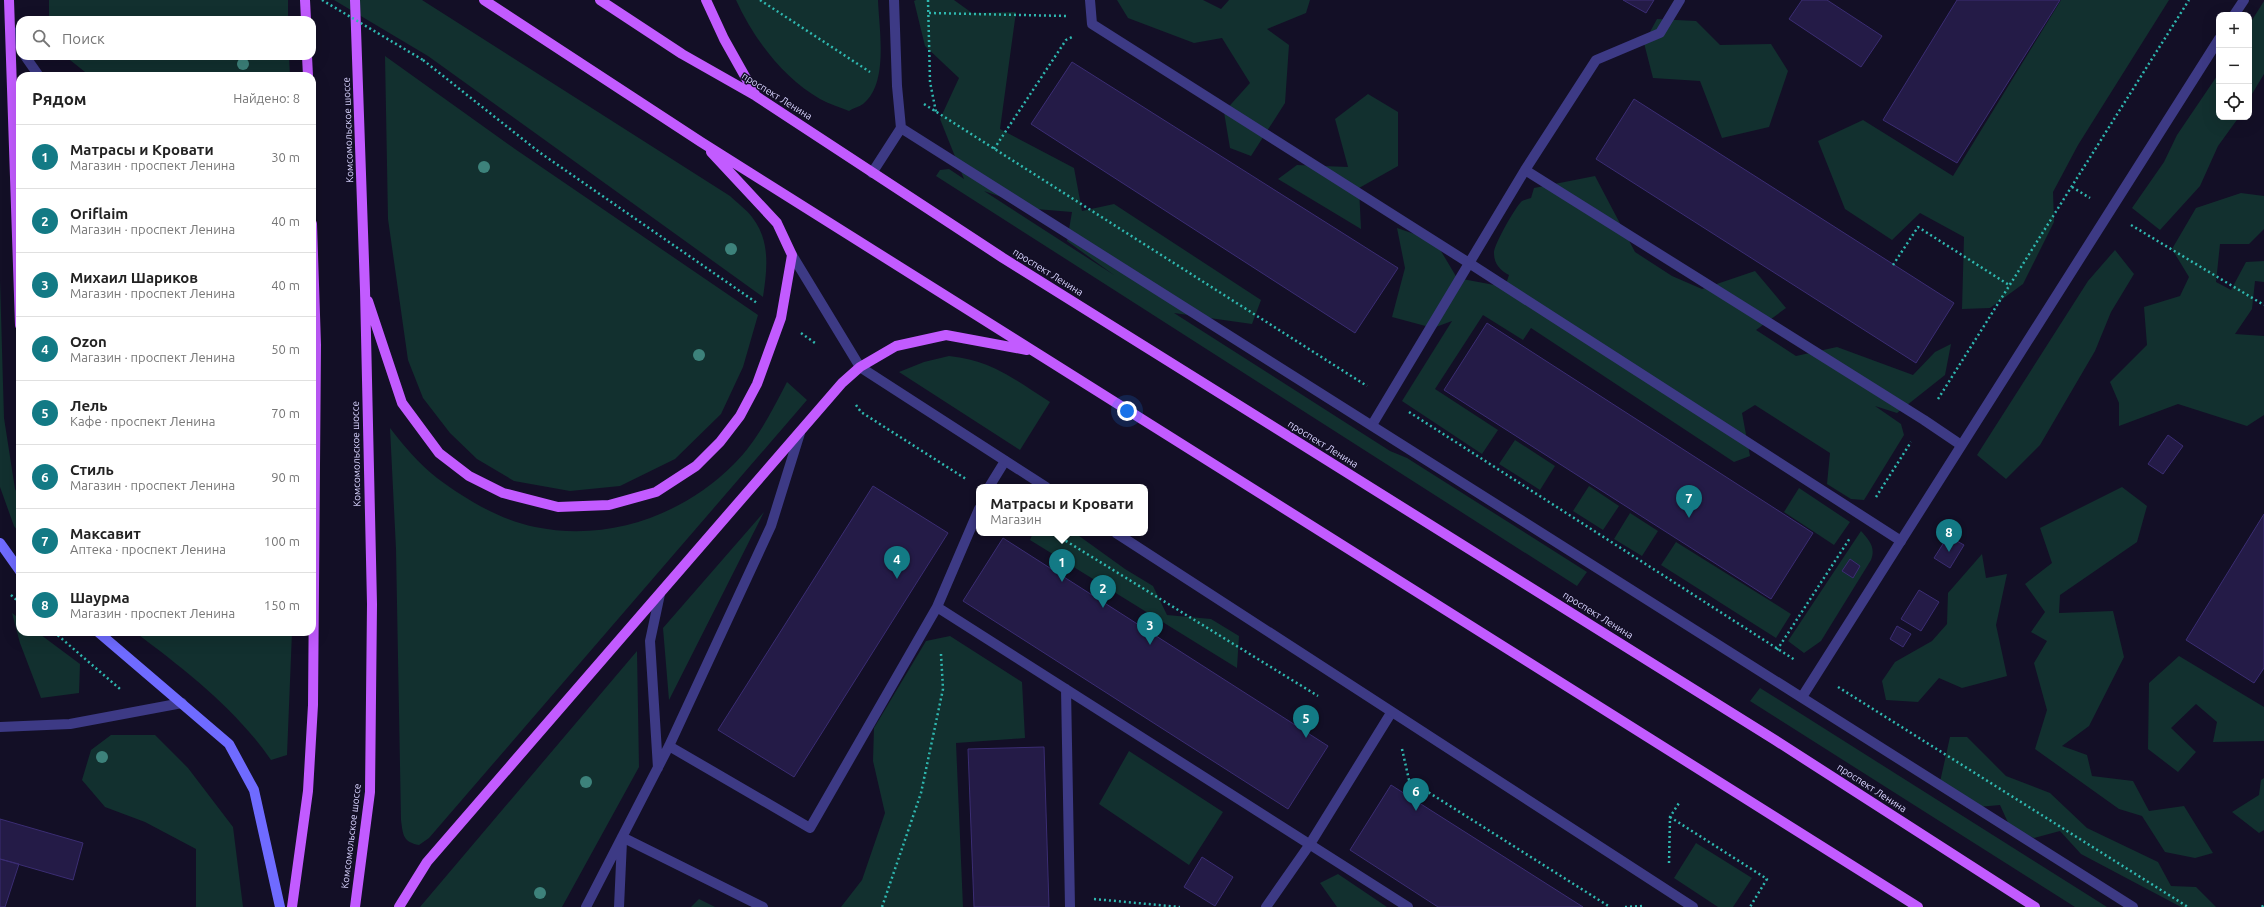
<!DOCTYPE html>
<html lang="ru">
<meta charset="utf-8">
<style>
:root{--surface:#fff;--page:#f2f2f2;--text:#222;--muted:#767676;--line:#e0e0e0;--accent:#137a85}
body{margin:0;font-family:Ubuntu,sans-serif;background:var(--page);color:var(--text)}
.controls{position:absolute;right:12px;top:12px;display:grid;overflow:hidden;border-radius:8px;box-shadow:0 4px 16px #0002}
.controls button{width:36px;height:36px;display:grid;place-items:center;padding:0;border:0;border-bottom:1px solid var(--line);background:var(--surface);color:var(--text);font:20px sans-serif}
.you{position:absolute;left:1127px;top:411px;width:14px;height:14px;margin:-10px;border:3px solid #fff;border-radius:50%;background:#1a73e8;box-shadow:0 0 0 6px #1a73e833}
.badge{display:grid;place-items:center;width:26px;height:26px;border-radius:50%;background:var(--accent);color:#fff;font-size:13px;font-weight:700}
.pin{position:absolute;translate:-50% -33px;filter:drop-shadow(0 1px 2px #0008)}
.pin::after{content:'';position:absolute;top:21px;width:14px;height:12px;background:inherit;clip-path:polygon(0 0,100% 0,50% 100%)}
.popup{position:absolute;left:976px;top:484px;width:172px;height:52px;box-sizing:border-box;display:grid;place-content:center;border-radius:8px;background:var(--surface);filter:drop-shadow(0 1px 3px #0005);font-size:13px;white-space:nowrap;color:var(--muted)}
.popup b{font-size:15px;color:var(--text)}
.popup::after{content:'';position:absolute;left:50%;top:100%;margin-left:-8px;border:8px solid transparent;border-top-color:var(--surface)}
.list{margin:0;padding:0;list-style:none}
h2{display:flex;justify-content:space-between;align-items:center;height:52px;margin:0;padding:0 16px;font-size:17px}
h2 small{font-size:13px;font-weight:400;color:var(--muted)}
.list li{display:grid;grid-template-columns:26px 1fr auto;gap:12px;align-items:center;box-sizing:border-box;height:64px;padding:0 16px;border-top:1px solid var(--line)}
.list b{display:block;font-size:15px;white-space:nowrap}
.list p{margin:0;font-size:13px;white-space:nowrap;color:var(--muted)}
.list em{font-size:13px;font-style:normal;color:var(--muted)}
.icon{flex:none;width:22px;height:22px;fill:none;stroke:currentColor;stroke-width:2;stroke-linecap:round;stroke-linejoin:round}
.map{position:relative;flex:none;width:2264px;height:907px;overflow:hidden}
.search{position:absolute;background:var(--surface);box-shadow:0 4px 16px #0002;left:16px;top:16px;width:300px;height:44px;display:flex;align-items:center;gap:10px;box-sizing:border-box;padding:0 14px;border-radius:12px;color:var(--muted);font-size:15px}
.panel{position:absolute;background:var(--surface);box-shadow:0 4px 16px #0002;left:16px;top:72px;width:300px;height:564px;border-radius:12px}
.map>svg:first-child{display:block}
.green{fill:#12302f;fill-rule:evenodd}
.building{fill:#241b47;stroke:#3b2d73}
.lines{fill:none;stroke-linecap:round;stroke-linejoin:round}
.path{stroke:#2fb8b0;stroke-width:2.5;stroke-dasharray:2 3;stroke-linecap:butt}
.service{stroke:#3d3a85;stroke-width:10}
.minor{stroke:#3d3a85;stroke-width:10}
.secondary{stroke:#6f6bff;stroke-width:10}
.primary{stroke:#c25bff;stroke-width:10}
.path-bridge{stroke:#2fb8b0;stroke-width:2.5;stroke-dasharray:2 3;stroke-linecap:butt}
.tree{fill:#3d827b}
.labels{text-anchor:middle;dominant-baseline:central;stroke-width:3;stroke-linejoin:round;paint-order:stroke}
.street-label{font-size:10px;fill:#d9d4ff;stroke:#130f26}
</style>
<div class="map">
<svg width="2264" height="907" viewBox="0 0 2264 907">
<rect width="100%" height="100%" fill="#130f26"/>
<!-- green -->
<path class="green" d="M49 0H288V20H49Z
M334 0H422L730 196C737 203 746 209 752 217 771 241 767 270 763 297L428 56Z
M736 0H878C879 29 889 84 863 104 859 107 853 108 849 111 840 107 829 104 820 99 783 78 753 38 736 0Z
M916 0H954L972 13 1016 12 1000 129 1074 168 1082 211 1114 204 1261 300 1252 324 1174 313 1390 451 1407 458 1587 572 1577 586 936 176 940 170 949 169 964 179 940 119 959 78 925 46 914 1ZM984 191 1036 209 1072 212 1067 241 1114 275Z
M1117 0H1203L1221 9 1229 0H1310L1306 13 1267 29 1289 45 1285 103 1251 156 1230 148 1224 112 1250 83 1222 38 1194 43 1128 18Z
M2061 0H2169L2078 145 2053 192 2054 222 2023 284 1990 308 1962 309 1964 237 1920 213 1892 240 1845 209 1818 141 1863 120 1953 176Z
M2264 1V74L2249 99V25Z
M1657 19 1696 21 1720 45 1771 44 1788 71 1769 127 1722 138 1700 81 1653 78 1644 43Z
M65 56H289L290 76H90Z
M385 56 515 149 758 315 743 367 721 414 675 459 620 486 570 491 514 481 477 459 450 433 423 398 408 360 388 219Z
M2219 73V117H2239L2218 146 2200 186 2160 230 2132 208 2164 162 2177 135Z
M1368 94 1398 112V166L1359 188 1361 229 1278 179 1297 165 1348 167 1335 119Z
M1595 176 1635 252 1672 276 1702 289 1755 271 1786 308 1756 330 1796 356 1837 347 1913 375 1935 352 1951 344 1945 375 1897 413 1875 406 1901 424 1904 435 1864 500 1851 499 1827 484 1830 453 1755 405 1742 413 1750 456 1734 462 1531 328 1523 340 1483 315 1435 389 1498 430 1482 454 1402 401 1452 321 1433 328 1392 317 1405 268 1397 228 1435 241 1457 278 1505 287 1509 275C1500 270 1494 264 1494 253 1493 246 1516 206 1522 201 1524 200 1528 199 1531 198L1534 188Z
M2241 193 2264 196V229L2249 244H2220L2216 282 2231 290 2246 262 2264 261V282L2255 281 2252 309 2235 334 2264 336V415L2247 426 2178 404 2119 426V403L2110 382 2147 345 2144 307 2180 296 2189 277 2172 249 2196 208Z
M2115 250 2134 274 2111 312 2095 351 2040 445 2006 479 1977 455 2088 281Z
M0 280 4 418 15 489 20 498V534L14 526 0 487Z
M949 356C993 361 1014 379 1050 402L1020 450 899 372 924 362Z
M787 382 807 400 429 838 419 845C403 842 403 835 401 820L396 549 390 428C404 446 419 464 437 478 465 499 500 520 535 527 608 542 682 516 734 464 757 441 772 411 787 382Z
M1515 440 1555 466 1540 490 1499 464Z
M1589 486 1619 506 1603 530 1573 511Z
M2122 487 2147 506 2137 542 2060 595 2059 613 2113 611 2124 657 2089 726 2062 746 2087 755 2092 776 2133 781 2149 811 2184 806 2213 853 2195 858 2165 852 2142 816 2119 809 2035 749 2047 710 2034 663 2047 641 2031 632 2045 612 2025 584 2052 563 2040 528Z
M1799 488 1850 522 1834 545 1784 512Z
M764 512 669 700 663 628Z
M1630 513 1658 531 1642 556 1614 539Z
M1861 531C1869 540 1876 547 1871 560L1821 641 1804 653 1788 641Z
M1033 533H1075L1125 569 1153 586 1167 615 1211 619 1239 636 1237 668 1030 540Z
M1676 542 1791 614 1776 638 1661 565Z
M1982 554 1986 578 2007 574 1996 625 2007 676 1962 688 1939 678 1918 702 1886 700 1882 681 1895 662 1932 641 1947 624 1948 593Z
M12 613 20 619V632H37L80 664 79 693 41 698 20 643Z
M135 632H292L287 755 271 760C235 708 185 670 135 632Z
M950 636 1022 682 1025 738 956 743 963 907H841L862 880 885 813 873 761 874 728 926 641Z
M637 651 639 767 562 907H420Z
M2179 656 2264 707V741L2213 742 2217 722 2196 704 2171 728 2196 752 2178 772 2148 749 2149 683Z
M1760 688 2107 907H2075L1750 701Z
M111 735H155L188 768 233 827 243 907H196V849L145 822 105 807 82 780 91 750Z
M1950 737H1967L2006 776 2050 793 2087 828 2158 862 2171 886 2196 887 2216 907H2181L2081 854 2060 831 2034 838 2010 827 2000 805 1967 808 1940 782Z
M1129 751 1223 812 1189 865 1099 804Z
M2264 778V830L2259 833 2232 812 2259 795 2261 780Z
M1696 843 1752 878 1733 907H1718L1674 878Z
M1338 874 1387 907H1337L1320 883Z
M699 899 715 907H691Z"/>
<!-- building -->
<path class="building" d="M1623 0H1654L1646 13Z
M1802 0H1827L1882 36 1861 67 1789 19Z
M1957 0H2060L1957 163 1883 120Z
M1072 62 1398 268 1355 333 1031 124Z
M1634 99 1954 303 1916 363 1596 159Z
M1487 323 1813 533 1771 599 1444 390Z
M2168 435 2183 446 2163 474 2148 464Z
M873 486 948 533 794 777 718 730Z
M2264 514V668L2254 683 2186 640Z
M1948 536 1964 545 1950 568 1934 558Z
M1003 538 1328 746 1288 809 963 601Z
M1850 559 1860 566 1853 578 1842 571Z
M1919 590 1939 602 1921 631 1901 619Z
M1897 626 1911 634 1903 647 1890 639Z
M1044 747 1049 907H974L968 749Z
M1391 785 1583 907H1438L1350 850Z
M0 819 83 843 73 880 0 859Z
M1202 857 1233 877 1215 906 1184 887Z
M0 859 19 864 5 907H0Z"/>
<g class="lines">
<!-- path -->
<path class="path" d="M760 0 870 72
M928 0 930 82 936 112
M929 13 1067 16
M423 60 539 152 757 303
M924 104 1367 386
M994 149 1066 40 1072 37
M2072 187 2090 198
M2131 225 2264 305
M1893 265 1918 227 2009 285
M801 333 815 343
M1938 399 2189 0
M856 405 861 412 966 479
M1409 412 1795 660
M1876 497 1911 442
M1053 533 1318 696
M11 595 20 603
M54 632 120 689
M1777 650 1850 538
M1838 687 2188 907
M1402 749 1409 780 1610 907
M1670 817 1767 879 1750 907
M1669 863 1670 817 1679 803
M1094 899 1180 907
M882 907 921 793 943 689 941 654
M1625 907 1643 906
M2262 907 2264 904"/>
<!-- service -->
<path class="service" d="M1090 0 1092 24 1469 263 1901 541
M10 28 20 46
M25 56 39 76
M1525 170 1924 420 1961 445
M1372 425 1525 170 1596 60 1660 33 1680 0
M989 487 1005 461
M937 607 1408 907
M1066 689 1070 907
M0 727 70 724 182 703
M669 746 810 828 937 607 979 509
M658 768 650 641 660 594
M622 837 763 907
M586 907 669 746 771 526 800 433
M619 907 622 841
M1266 907 1310 844 1391 713"/>
<!-- minor -->
<path class="minor" d="M2234 15 2244 0
M901 128 2133 907
M872 173 901 128 897 86 894 0
M792 255 860 367 1046 487
M1116 533 1693 907
M1802 697 2219 39"/>
<!-- secondary -->
<path class="secondary" d="M0 543 20 571
M98 632 229 744 254 790 280 907"/>
<!-- primary -->
<path class="primary" d="M9 0 20 325
M305 0 306 20
M484 0 701 142 1918 907
M600 0 682 54 756 96 1003 258 1775 740 2035 907
M706 0 724 39 756 96
M307 56 308 76
M368 301 402 403 439 453 469 476 503 493 558 507 609 505 656 492 696 466 720 442 740 416 757 384 781 318 792 255 777 223 711 152
M292 907 308 791 313 705 316 345 312 224
M355 907 370 792 372 604 365 290 355 0
M399 907 427 862 842 383 860 367 896 346 946 335 1027 350"/>
<!-- path-bridge -->
<path class="path-bridge" d="M322 0 423 60"/>
</g>
<!-- trees -->
<g class="tree">
<circle cx="243" cy="64" r="6"/>
<circle cx="484" cy="167" r="6"/>
<circle cx="731" cy="249" r="6"/>
<circle cx="699" cy="355" r="6"/>
<circle cx="102" cy="757" r="6"/>
<circle cx="586" cy="782" r="6"/>
<circle cx="540" cy="893" r="6"/>
</g>
<g class="labels">
<!-- street labels -->
<g class="street-label">
<text transform="translate(777 96) rotate(32)">проспект Ленина</text>
<text transform="translate(348 130) rotate(-92)">Комсомольское шоссе</text>
<text transform="translate(1048 272) rotate(32)">проспект Ленина</text>
<text transform="translate(1323 444) rotate(32)">проспект Ленина</text>
<text transform="translate(356 454) rotate(-91)">Комсомольское шоссе</text>
<text transform="translate(1598 615) rotate(32)">проспект Ленина</text>
<text transform="translate(1872 788) rotate(33)">проспект Ленина</text>
<text transform="translate(351 836) rotate(-83)">Комсомольское шоссе</text>
</g>
</g>
</svg>
<div class="controls">
<button>+</button>
<button>−</button>
<button><svg class="icon" aria-label="locate" viewBox="0 0 24 24"><circle cx="12" cy="12" r="6"/><path d="M12 2v4M12 18v4M2 12h4M18 12h4"/></svg></button>
</div>
<div class="you"></div>
<div class="pin badge" style="left:1062px;top:582px">1</div>
<div class="popup"><b>Матрасы и Кровати</b>Магазин</div>
<div class="pin badge" style="left:1103px;top:608px">2</div>
<div class="pin badge" style="left:1150px;top:645px">3</div>
<div class="pin badge" style="left:897px;top:579px">4</div>
<div class="pin badge" style="left:1306px;top:738px">5</div>
<div class="pin badge" style="left:1416px;top:811px">6</div>
<div class="pin badge" style="left:1689px;top:518px">7</div>
<div class="pin badge" style="left:1949px;top:552px">8</div>
<div class="search"><svg class="icon" aria-label="search" viewBox="0 0 24 24"><circle cx="10" cy="10" r="6"/><path d="M15 15l6 6"/></svg>Поиск</div>
<section class="panel">
<h2>Рядом<small>Найдено: 8</small></h2>
<ul class="list">
<li><span class="badge">1</span><div><b>Матрасы и Кровати</b><p>Магазин · проспект Ленина</p></div><em>30 m</em></li>
<li><span class="badge">2</span><div><b>Oriflaim</b><p>Магазин · проспект Ленина</p></div><em>40 m</em></li>
<li><span class="badge">3</span><div><b>Михаил Шариков</b><p>Магазин · проспект Ленина</p></div><em>40 m</em></li>
<li><span class="badge">4</span><div><b>Ozon</b><p>Магазин · проспект Ленина</p></div><em>50 m</em></li>
<li><span class="badge">5</span><div><b>Лель</b><p>Кафе · проспект Ленина</p></div><em>70 m</em></li>
<li><span class="badge">6</span><div><b>Стиль</b><p>Магазин · проспект Ленина</p></div><em>90 m</em></li>
<li><span class="badge">7</span><div><b>Максавит</b><p>Аптека · проспект Ленина</p></div><em>100 m</em></li>
<li><span class="badge">8</span><div><b>Шаурма</b><p>Магазин · проспект Ленина</p></div><em>150 m</em></li>
</ul>
</section>
</div>
